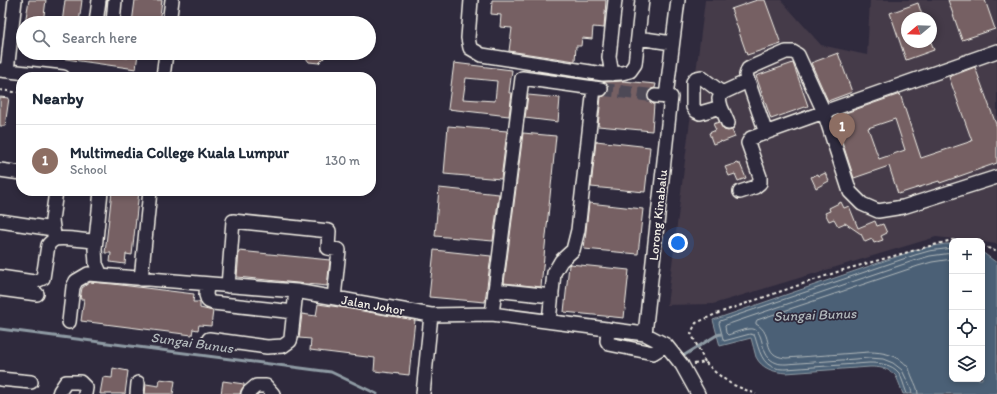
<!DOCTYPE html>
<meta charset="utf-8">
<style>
:root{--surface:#fff;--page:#f2f2f3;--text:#1f2937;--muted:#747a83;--line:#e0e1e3;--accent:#845c67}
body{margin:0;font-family:Itim,sans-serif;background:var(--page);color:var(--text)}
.controls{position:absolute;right:12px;bottom:12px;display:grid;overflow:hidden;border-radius:8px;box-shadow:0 2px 6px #0003}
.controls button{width:36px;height:36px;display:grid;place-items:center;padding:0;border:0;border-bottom:1px solid var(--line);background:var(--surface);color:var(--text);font:20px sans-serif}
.compass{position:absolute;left:901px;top:12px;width:36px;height:36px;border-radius:50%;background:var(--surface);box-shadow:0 2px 6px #0003;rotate:251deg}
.you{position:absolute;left:678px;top:243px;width:14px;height:14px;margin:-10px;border:3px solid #fff;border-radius:50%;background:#1a73e8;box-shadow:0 0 0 6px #1a73e833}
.badge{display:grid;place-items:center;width:26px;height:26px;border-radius:50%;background:var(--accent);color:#fff;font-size:13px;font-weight:700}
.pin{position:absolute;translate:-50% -33px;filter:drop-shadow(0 1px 2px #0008)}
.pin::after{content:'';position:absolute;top:21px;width:14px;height:12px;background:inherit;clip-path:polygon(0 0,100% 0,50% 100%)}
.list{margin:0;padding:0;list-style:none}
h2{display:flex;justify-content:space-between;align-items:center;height:52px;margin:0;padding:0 16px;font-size:17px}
h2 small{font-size:13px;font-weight:400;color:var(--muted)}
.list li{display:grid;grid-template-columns:26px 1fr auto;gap:12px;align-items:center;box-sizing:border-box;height:72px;padding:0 16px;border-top:1px solid var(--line)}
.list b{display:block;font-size:15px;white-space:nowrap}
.list p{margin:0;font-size:13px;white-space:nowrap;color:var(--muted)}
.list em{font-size:13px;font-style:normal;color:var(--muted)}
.icon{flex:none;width:22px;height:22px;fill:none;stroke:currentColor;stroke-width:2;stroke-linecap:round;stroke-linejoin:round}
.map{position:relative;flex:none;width:997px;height:394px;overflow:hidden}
.search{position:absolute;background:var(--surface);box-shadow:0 2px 6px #0003;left:16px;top:16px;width:360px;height:44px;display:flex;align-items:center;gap:10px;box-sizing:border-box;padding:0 14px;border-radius:22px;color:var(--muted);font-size:15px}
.panel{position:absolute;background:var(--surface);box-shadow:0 2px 6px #0003;left:16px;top:72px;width:360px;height:124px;border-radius:16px}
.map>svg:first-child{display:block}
.built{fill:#443a49;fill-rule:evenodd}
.water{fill:#4b6176;stroke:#8f9ba4}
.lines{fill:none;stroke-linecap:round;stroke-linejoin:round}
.shore{stroke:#b0b7ba;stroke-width:1}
.stream{stroke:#8f9ba4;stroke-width:3}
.building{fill:#766064;stroke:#f4f1e8;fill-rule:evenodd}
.minor-tunnel{stroke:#4d4857;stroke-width:13;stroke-dasharray:13 6;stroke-linecap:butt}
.minor-casing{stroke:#f4f1e8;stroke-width:16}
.path{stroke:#f4f1e8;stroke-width:2;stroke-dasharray:3 3;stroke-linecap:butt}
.minor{stroke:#2f2a3d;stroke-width:13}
.labels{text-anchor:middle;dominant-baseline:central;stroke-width:3.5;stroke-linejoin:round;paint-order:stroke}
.street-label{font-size:13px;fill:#f4f1e8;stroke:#2f2a3d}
.water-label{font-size:14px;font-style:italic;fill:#b0b7ba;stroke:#2f2a3d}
</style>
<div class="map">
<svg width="997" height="394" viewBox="0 0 997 394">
<rect width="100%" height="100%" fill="#2f2a3d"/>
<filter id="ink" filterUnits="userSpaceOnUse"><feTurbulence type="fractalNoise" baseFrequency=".025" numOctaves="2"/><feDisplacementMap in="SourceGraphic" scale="8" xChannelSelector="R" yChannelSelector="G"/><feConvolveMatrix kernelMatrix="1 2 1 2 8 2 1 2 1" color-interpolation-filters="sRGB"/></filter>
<g filter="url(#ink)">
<!-- built -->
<path class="built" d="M705 0H781L821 45 867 55 870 0H997V244L982 242V241H971L936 237 713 304 667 305ZM907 18H931V42H907Z"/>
<!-- water -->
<path class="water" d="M945 244H952V379H982V252L997 263V394H903C901 389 898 379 895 375 889 368 878 367 870 367L786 373C774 372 762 369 756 357 754 351 753 344 751 338L720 346 713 320 913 251 928 247Z"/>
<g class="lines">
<!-- shore -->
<path class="shore" d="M907 394 906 391C904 386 902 378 899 373 892 364 879 363 869 363L786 369C783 369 779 369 776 368 762 365 759 350 755 337L754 335 750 334 724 341 723 339 719 323 720 321 915 255 929 251 952 248
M912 394 911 389 902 370 893 363 883 359 869 358 786 364C783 364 779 364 777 363 758 357 766 332 753 329 746 328 734 333 728 335L726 333 725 326 726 325 916 260 930 256 952 253
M918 394C918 388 915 384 913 379 911 375 910 370 908 367 899 355 883 352 869 352L786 358C760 356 775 334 756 324V322L757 320 918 266 932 262 952 259"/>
<!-- stream -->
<path class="stream" d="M0 329 331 372 377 394
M683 356 717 335 721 334"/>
</g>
<!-- building -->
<path class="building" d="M29 0H46L43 23H25Z
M65 0H82L79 23H62Z
M135 0H162L159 23H132Z
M492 0H606L604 28 593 27 592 39 582 38 581 46H576L575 61 509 51 512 28 500 27 501 15 491 14Z
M757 0H765L781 44 747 55 731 9Z
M948 0H985L995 29 962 40Z
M918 3 923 18H907V42H931L934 50 906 60 890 13Z
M60 53H109L108 56 128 58V53H138L136 69 59 58Z
M302 53H329L319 63 309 62Z
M838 53 852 92 828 101 811 63Z
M454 63 512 70 509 93H512L509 116 448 109ZM466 78 497 81 495 101 463 99Z
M793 63 808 106 771 119 756 76Z
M975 67 997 127V163L940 183 939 181 898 194 889 166 854 178 834 117 900 94 921 158 972 141 949 77ZM895 119 905 150 879 159 868 128Z
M623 81 656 84 655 88 651 89 649 91 647 95 648 100 650 102 654 104 652 131 598 126 601 97 604 96 607 94 609 90 608 86 604 82Z
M528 95 560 98 558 122 525 118Z
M0 97 9 98 5 126H0Z
M719 122 724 130 728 131 732 130 735 137 722 142 721 141 713 144 709 133 716 130 713 124Z
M448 126 507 131 501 179 444 174Z
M523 133 556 136 541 287 504 283Z
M596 141 650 147 645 192 591 187Z
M737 163 738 164H740L746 178 738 181 735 174 729 176 725 167Z
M825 173 829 181 816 188 811 177 818 174 819 176Z
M439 188 499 194 493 241 435 236Z
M112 191H139L132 255 126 254 125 264 110 262 111 253H105Z
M841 202 844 208 849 206 858 228 875 221 877 226 883 224 887 233 881 236 883 240 874 243 872 239 865 242 861 234 845 223 838 226 834 219 829 221 825 213 830 211 829 208Z
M589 203 643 209 638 254 584 249Z
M434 250 491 256 485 302 429 297Z
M239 251 330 260 327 286 237 277Z
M570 264 629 270 624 318 564 312 569 265Z
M90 282 113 284 194 294 193 302H200V308L213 311 211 326 199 325 198 330 193 329 192 335 81 321 84 299H80L82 288Z
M318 304 339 307 415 320 409 375 374 371 375 358 310 350 311 339 299 338 302 314 316 316Z
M113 368 128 371 125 394H100L103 377 112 378Z
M160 379 175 381 173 394H145L146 384 159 386Z
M223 381 244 384V386L241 390 240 394H221Z"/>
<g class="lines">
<!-- minor-tunnel -->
<path class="minor-tunnel" d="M601 89 655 96"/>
<defs>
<path id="minor" d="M471 0 468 38 470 48 482 55 603 74 622 73 630 71 635 64 642 0
M96 23 99 0
M113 23 115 0
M169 23 172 0
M638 38 672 43
M0 70 63 77
M7 71 15 0
M612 74 609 57 615 0
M163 77 166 53
M666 97 678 0
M721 107 700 113 696 111 693 107V82L696 78 701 77 722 93
M728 123 721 107 719 99 722 93 748 81
M766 133 746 75 748 69 754 66 786 52H793L798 55 824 112 997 51
M0 170 21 173
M740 192 755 187 760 183V177L748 143 751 138 824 112 850 192 862 204 878 211 903 207 997 177
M0 221 53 229
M54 235 52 220 56 191
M101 275 96 264 95 249 101 191
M0 277 34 282 43 278 48 245C51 242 52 240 56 239 65 237 86 241 96 241
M141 279 150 191
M207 284 206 295 208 301 213 303 294 312
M228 286 233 221 329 231 328 248 339 250 334 298
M0 289 37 294
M495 290 552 296
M492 314 522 78 601 89
M549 321 554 273 561 261 573 250 578 230 594 88
M69 322 73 287 76 281 88 274 296 291 431 315 492 314 645 334 666 345 682 365 698 394
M608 329 607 341 609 344 653 353 666 345
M645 334 671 97 655 96
M209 339 267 347 283 346 290 341 291 338 296 291
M0 379 31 382
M59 394 60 391 66 382H80L86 388 85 394
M137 394 138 383
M248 394 249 392 256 386H266L273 394
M423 394 431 315"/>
</defs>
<!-- minor casing -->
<use href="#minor" class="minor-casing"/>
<!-- path -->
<path class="path" d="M0 90 21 93
M982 245 997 252
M705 362 691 333 696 323 716 314 750 302 843 270 952 240 960 241
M694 364 705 362 715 372 731 384 756 394"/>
<!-- minor -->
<use href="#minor" class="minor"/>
</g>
</g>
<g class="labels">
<!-- street labels -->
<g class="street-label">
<text transform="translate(658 215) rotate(-84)">Lorong Kinabalu</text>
<text transform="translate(373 305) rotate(10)">Jalan Johor</text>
</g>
<!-- water labels -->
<g class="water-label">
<text transform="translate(815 315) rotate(-2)">Sungai Bunus</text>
<text transform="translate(192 343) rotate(8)">Sungai Bunus</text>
</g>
</g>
</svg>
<div class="controls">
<button>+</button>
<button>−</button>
<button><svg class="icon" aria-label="locate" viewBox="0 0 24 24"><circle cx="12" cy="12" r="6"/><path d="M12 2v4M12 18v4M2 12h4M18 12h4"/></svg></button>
<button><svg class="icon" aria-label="layers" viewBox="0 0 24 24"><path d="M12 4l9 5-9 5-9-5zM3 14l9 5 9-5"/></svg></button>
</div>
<svg class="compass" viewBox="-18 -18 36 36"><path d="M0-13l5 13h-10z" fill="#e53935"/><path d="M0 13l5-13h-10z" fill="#747a83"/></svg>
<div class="you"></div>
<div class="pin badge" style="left:842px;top:146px;background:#8d6e63">1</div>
<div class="search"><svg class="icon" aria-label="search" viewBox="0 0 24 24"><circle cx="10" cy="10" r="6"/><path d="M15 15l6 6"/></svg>Search here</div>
<section class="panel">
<h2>Nearby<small></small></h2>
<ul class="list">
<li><span class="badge" style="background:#8d6e63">1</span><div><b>Multimedia College Kuala Lumpur</b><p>School</p></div><em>130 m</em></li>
</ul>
</section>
</div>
